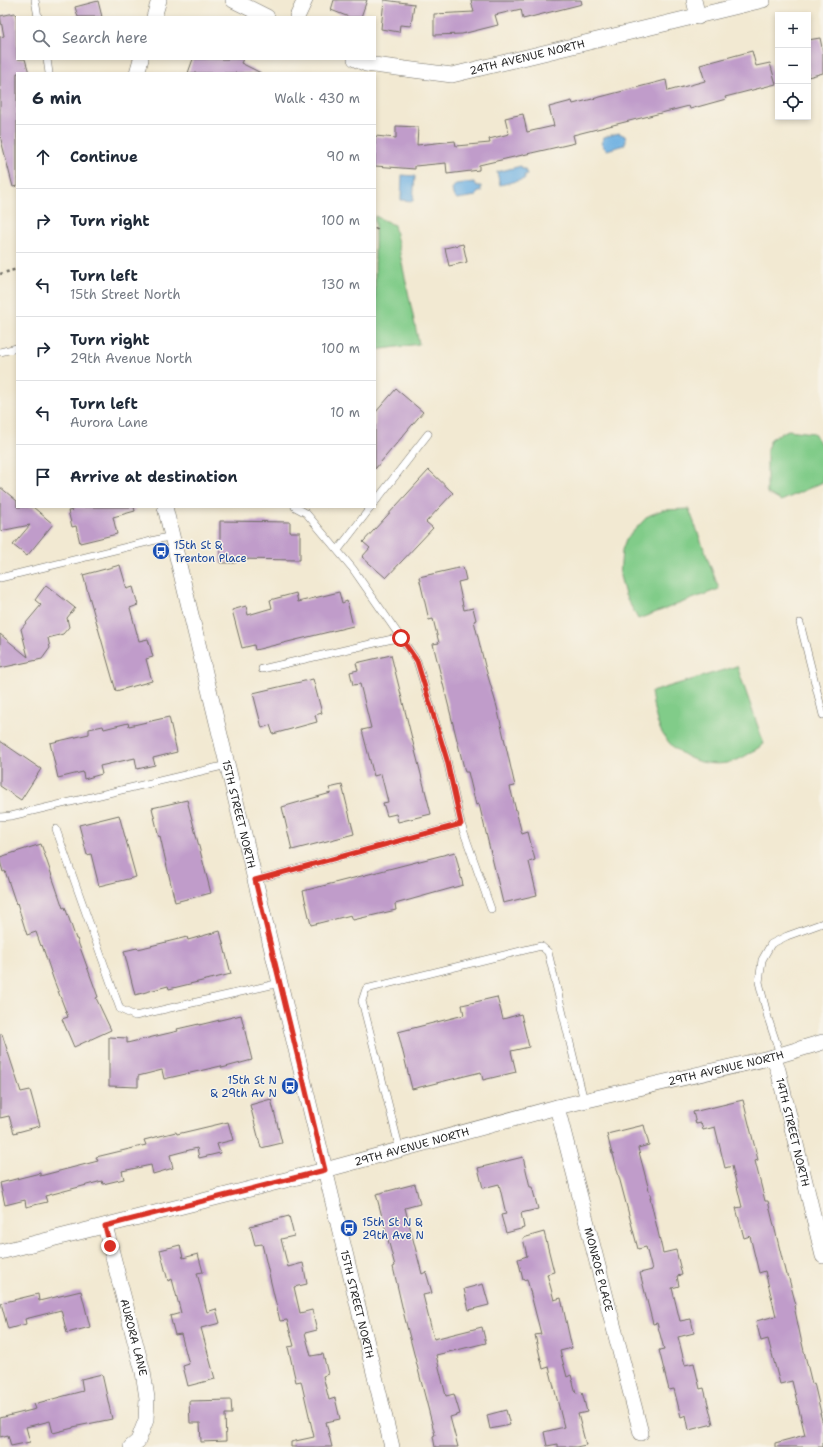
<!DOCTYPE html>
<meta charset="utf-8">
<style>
:root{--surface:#fff;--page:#f2f2f3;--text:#1f2937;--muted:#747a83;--line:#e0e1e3}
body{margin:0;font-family:"Shantell Sans",sans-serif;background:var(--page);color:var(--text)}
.controls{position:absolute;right:12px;top:12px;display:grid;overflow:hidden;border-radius:0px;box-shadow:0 2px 6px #0003}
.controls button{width:36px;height:36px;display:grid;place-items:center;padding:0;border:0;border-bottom:1px solid var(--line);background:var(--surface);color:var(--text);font:20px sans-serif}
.stop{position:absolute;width:12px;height:12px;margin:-9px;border:3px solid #d93025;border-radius:50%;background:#fff}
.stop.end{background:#d93025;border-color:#fff;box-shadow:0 1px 4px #0008}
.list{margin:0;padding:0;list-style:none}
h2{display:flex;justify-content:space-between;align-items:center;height:52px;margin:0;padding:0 16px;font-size:17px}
h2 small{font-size:13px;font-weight:400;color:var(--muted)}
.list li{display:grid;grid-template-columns:26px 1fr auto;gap:12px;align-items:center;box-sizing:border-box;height:64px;padding:0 16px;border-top:1px solid var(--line)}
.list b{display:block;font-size:15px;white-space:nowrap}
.list p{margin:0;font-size:13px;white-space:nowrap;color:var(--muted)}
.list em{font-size:13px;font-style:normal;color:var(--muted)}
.icon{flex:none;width:22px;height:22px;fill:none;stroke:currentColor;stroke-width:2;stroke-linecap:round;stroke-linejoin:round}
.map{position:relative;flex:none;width:823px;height:1447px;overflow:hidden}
.search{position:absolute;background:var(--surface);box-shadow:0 2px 6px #0003;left:16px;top:16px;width:360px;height:44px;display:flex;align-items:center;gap:10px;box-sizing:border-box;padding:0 14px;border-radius:0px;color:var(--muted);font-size:15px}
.panel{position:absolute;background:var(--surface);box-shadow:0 2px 6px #0003;left:16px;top:72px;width:360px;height:436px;border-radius:0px}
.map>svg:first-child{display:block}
.green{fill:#81cc89;stroke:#567c5a}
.water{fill:#6db0e2;stroke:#4c6e86}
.building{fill:#c09cca}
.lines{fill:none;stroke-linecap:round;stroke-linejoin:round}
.lane-casing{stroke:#716e65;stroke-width:8}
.street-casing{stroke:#716e65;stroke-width:16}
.path{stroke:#716e65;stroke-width:2.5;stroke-dasharray:3 3;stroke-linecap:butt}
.lane{stroke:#fff;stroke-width:7}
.street{stroke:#fff;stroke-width:15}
.route{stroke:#d93025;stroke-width:5}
.labels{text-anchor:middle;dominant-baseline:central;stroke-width:3;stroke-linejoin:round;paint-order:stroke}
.street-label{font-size:11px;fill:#2b2b2b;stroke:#f7f3e8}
.transit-label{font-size:11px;fill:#164399;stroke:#f7f3e8;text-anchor:start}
</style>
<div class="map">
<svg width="823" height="1447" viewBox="0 0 823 1447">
<rect width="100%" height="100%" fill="#f7f3e8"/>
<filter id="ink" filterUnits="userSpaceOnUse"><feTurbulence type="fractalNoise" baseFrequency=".025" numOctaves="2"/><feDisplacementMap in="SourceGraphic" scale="8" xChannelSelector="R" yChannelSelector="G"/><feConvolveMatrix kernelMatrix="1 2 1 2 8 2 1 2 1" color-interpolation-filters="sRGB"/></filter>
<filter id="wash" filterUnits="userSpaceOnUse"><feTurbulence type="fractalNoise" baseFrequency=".012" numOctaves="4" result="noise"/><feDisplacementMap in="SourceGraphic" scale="16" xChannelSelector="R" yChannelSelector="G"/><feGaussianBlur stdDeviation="0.9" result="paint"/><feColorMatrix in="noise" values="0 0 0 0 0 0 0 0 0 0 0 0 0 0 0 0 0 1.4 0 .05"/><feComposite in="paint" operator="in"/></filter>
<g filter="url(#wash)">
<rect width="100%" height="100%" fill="#f2e9d2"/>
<!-- green -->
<path class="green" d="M375 216 394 225 419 344 375 350Z
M788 430 814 433 823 448V482L781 501 767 493V449L771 439Z
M689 509 719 589 638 619 625 595 620 576 622 550 626 539 648 516 662 510Z
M737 666 764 744C755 750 745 757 735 761 706 770 675 757 661 731 655 719 653 704 651 692Z"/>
<!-- water -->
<path class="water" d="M619 133 625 136 626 141 624 145 607 150C602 146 601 144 604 137Z
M521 166 522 169H525L527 175H524L525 179 500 185 497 172Z
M402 175 415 176 413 201 401 200Z
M474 182 477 186H481V192H478L476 196 457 199 453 195 452 189 456 184Z"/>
<g id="blocks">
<!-- building -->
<path class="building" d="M334 0H367L361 17H349L331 10Z
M384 0 414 4 411 26 400 25 399 32 381 29Z
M471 0H581L582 4 523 19 521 9 495 15 498 25 462 34 434 35V14L474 12Z
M98 1 102 17H78L75 7Z
M15 13 17 19V59H25L29 73H17V186L13 187 0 136V37L4 36 0 16Z
M820 38 823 52V73L808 77V40Z
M752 51 756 66 770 63 776 84 725 97 726 99 690 109 689 106 573 135 575 143 479 165V170L447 174 446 163 415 166V169L375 166V136L396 138V126L418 127 417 145 455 141 456 146 490 143 489 139 509 134 505 118 523 114 527 132 554 126 549 107 572 101 573 104 666 80 668 91 705 81 700 65Z
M193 59H243L241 63 261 73H188Z
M463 244 467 262 449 266 445 248Z
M396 389 423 412 375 469V413Z
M429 470 453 493 426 522 433 528 386 578 362 557 370 548 363 542Z
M0 487 17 501V507H33L53 524 27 556 13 545 30 525 0 531Z
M72 507H134L135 511 113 517 117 534 80 543 76 526 72 527 68 511 73 510Z
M220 521 290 522V532H300V560L236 559V563H220Z
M120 565 127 589 133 587 138 605 130 608 139 641 148 639 153 657 146 659 152 681 116 691 83 575Z
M463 567 466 580 458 582 464 610 473 608 476 620 474 621 485 666 497 707 515 786 510 787 522 834 528 832 535 860 529 862 537 895 503 903 479 804 476 805 468 772H465L433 644 439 643 433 619 429 620 419 577Z
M46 585 75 608 67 618 69 627 63 634 48 638 50 648 42 659 0 668V634L28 657 21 629 41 605 35 600Z
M339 592 342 603 347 601 353 626 255 650 254 645 242 648 232 610 246 606 248 615 272 608 270 600 296 593 298 602Z
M391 655 431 814 398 822 396 814 387 816 383 803 388 802 381 774 374 776 362 730 371 728 360 684 353 685 350 672 358 670 356 663Z
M313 679 322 713 315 715 317 722 273 734 270 725 262 728 253 693Z
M169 717 177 752 153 758 155 765 137 769 135 758 100 766 102 774 84 779 83 772 58 778 50 743 89 734V729L103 726 104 729 128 723 129 726Z
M0 741 41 769 21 800 0 786Z
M342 785 354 834 292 850 282 807 331 793 329 788Z
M187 800 211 893 175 902 160 836 159 837 152 808Z
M119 815 136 877 99 886 91 854 87 855 79 825Z
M41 844 63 908 65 907 76 939H77L98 997 96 998 111 1030 74 1047 62 1019 68 1017 53 978 42 945 41 946 36 932 27 935 17 903 16 904 5 871 3 872 0 861V857Z
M455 852 463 885 395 904 396 910 353 920 351 915 311 925 303 891Z
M220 931 231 974 169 989 168 986 135 995 124 951 137 948 138 949 187 937 188 940Z
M497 997 503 1019 521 1014 529 1047 511 1051 516 1072 483 1080 481 1072 412 1089 398 1032 464 1015 462 1005Z
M241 1015 252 1060 222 1068 221 1066 164 1079 162 1070 138 1076V1087L109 1086V1037L127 1038V1043L178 1031 177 1029 199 1024V1025Z
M0 1034H2L21 1092 30 1090 40 1126 14 1133 9 1116 0 1118Z
M271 1099 282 1143 261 1148 250 1105Z
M743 1100 758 1160 755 1161 765 1201H768L786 1275H788L796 1305 794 1306 801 1339 812 1384 814 1383 821 1413H820L823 1424V1447H775V1443L805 1435 792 1381 780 1384 768 1339 761 1341 756 1321 776 1316 765 1271 759 1273 750 1236 744 1238 736 1208 742 1207 732 1166 725 1168 715 1127 703 1130 701 1123 696 1124 693 1112Z
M228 1122 233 1140 217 1144 220 1153 199 1158 197 1148 170 1155 173 1168 153 1174 151 1165 122 1171 124 1179 103 1184 102 1181 45 1196 47 1202 26 1207 25 1200 5 1205 0 1183 40 1173V1176L98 1161 96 1157 146 1145 144 1140 176 1132 177 1134Z
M644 1125 649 1145 638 1148 651 1198H650L663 1253 676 1250 682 1275 677 1276 679 1286 672 1288 680 1321 691 1319 694 1333 678 1337 685 1365 694 1363 700 1389 704 1388 713 1424 689 1430 686 1415 681 1417 674 1389 669 1390 659 1350 664 1349 657 1323 653 1324 640 1273 652 1270 646 1247 638 1249 613 1154H612L607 1134Z
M523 1157 530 1187H532L538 1209 521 1213 524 1228 506 1233 501 1215 506 1214 499 1184 483 1188 478 1168Z
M415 1184 420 1204 405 1208 422 1274 426 1272 432 1293 423 1295 434 1339 482 1327 486 1343 436 1355 446 1396 454 1394 460 1414 450 1417 458 1447H435L433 1436 435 1435 404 1315 393 1267 395 1266 376 1194Z
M289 1216 294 1236 281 1239 288 1267 303 1263 307 1284 294 1287 300 1313 312 1310 317 1330 305 1333 311 1356 323 1354 328 1374 323 1376 329 1400 335 1398 340 1419 326 1422 332 1447H291V1442L314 1437 301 1381 296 1382 288 1347 294 1346 287 1320 280 1321 262 1244 255 1245 250 1226Z
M544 1232 554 1272 547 1274 554 1300 561 1298 572 1348 560 1351 567 1377 571 1375 576 1393 582 1392 587 1412 578 1414 586 1445 576 1447H558V1444L547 1446 544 1432 564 1427 549 1367 543 1369 535 1335 541 1334 527 1279 523 1280 518 1259 527 1256 523 1238Z
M180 1245 183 1258 198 1254 203 1272 197 1273 207 1312 216 1309 220 1323 201 1328 215 1379 188 1386 183 1366 189 1364 181 1334 175 1335 170 1316 181 1313 172 1279 168 1281 160 1250Z
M483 1284 489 1305 469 1310 464 1289Z
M81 1291 90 1327 67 1333 61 1310 25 1319 26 1324 8 1329 1 1303 38 1294 39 1301Z
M102 1374 112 1419 73 1427V1428L53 1433 50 1421 26 1427 30 1442 11 1446 8 1435 0 1437V1418L36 1409 34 1404 83 1391 81 1379Z
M231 1400 232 1414H225L226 1441 201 1442 200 1423H190L189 1401Z
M506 1410 510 1425 490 1429 487 1415Z"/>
</g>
</g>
<g filter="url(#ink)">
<use href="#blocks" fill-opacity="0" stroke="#716e65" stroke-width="1"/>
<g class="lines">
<defs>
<path id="lane" d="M35 0 38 17
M47 59 49 73
M0 352 17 348
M375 502 428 434
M295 507 306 513 353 569 417 661 447 760 461 824 491 909
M338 550 371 507
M0 578 172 536
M800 623 823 715
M262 669 401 637
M0 817 11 816 227 765
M56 829 120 1009 135 1016 280 983
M255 880 461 824
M780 1054 768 1018 759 982 762 960 771 944 787 936 823 923
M400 1150 362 1001 366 989 541 946 548 952 584 1101"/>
<g id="street">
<path d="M233 0 267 17"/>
<path d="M694 0 698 17"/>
<path d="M154 17 159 0"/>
<path d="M297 17 305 0"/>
<path id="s1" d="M355 59 366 64 452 75 763 0"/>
<path d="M137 73 141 59"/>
<path id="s2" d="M165 507 392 1447"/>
<path id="s3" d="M773 1057 778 1070 823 1256"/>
<path id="s4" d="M557 1107 641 1433"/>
<path id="s5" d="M105 1226 143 1372 147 1398 146 1420 138 1441 131 1447"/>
<path id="s6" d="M0 1252 325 1170 557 1107 773 1057 823 1042"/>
</g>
</defs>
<!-- lane casing -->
<use href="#lane" class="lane-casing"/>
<!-- street casing -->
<use href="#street" class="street-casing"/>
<!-- path -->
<path class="path" d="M375 228 380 231
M0 274 17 269"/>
<!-- lane -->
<use href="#lane" class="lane"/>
<!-- street -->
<use href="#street" class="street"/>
</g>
</g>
<g class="lines" filter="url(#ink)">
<!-- route -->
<path class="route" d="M110 1246 105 1226 325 1170 255 880 461 824 447 760 417 661 401 638"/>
</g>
<!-- icons -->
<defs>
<symbol id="bus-disc" viewBox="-11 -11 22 22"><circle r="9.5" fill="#1a4fb4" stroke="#f7f3e8"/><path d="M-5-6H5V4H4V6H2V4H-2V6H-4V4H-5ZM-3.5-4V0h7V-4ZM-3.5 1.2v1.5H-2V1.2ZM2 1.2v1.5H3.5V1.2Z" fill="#fff"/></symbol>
</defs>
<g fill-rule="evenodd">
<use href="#bus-disc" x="151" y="541" width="20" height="20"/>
<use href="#bus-disc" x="280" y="1076" width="20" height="20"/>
<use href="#bus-disc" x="339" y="1218" width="20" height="20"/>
</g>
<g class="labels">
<!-- street labels -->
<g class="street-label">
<text stroke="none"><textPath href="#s1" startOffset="176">24TH AVENUE NORTH</textPath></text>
<text stroke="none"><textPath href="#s2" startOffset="316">15TH STREET NORTH</textPath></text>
<text stroke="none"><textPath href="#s6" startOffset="749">29TH AVENUE NORTH</textPath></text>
<text stroke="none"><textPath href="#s3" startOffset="78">14TH STREET NORTH</textPath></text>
<text stroke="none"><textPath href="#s6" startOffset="425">29TH AVENUE NORTH</textPath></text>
<text stroke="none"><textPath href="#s4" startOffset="168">MONROE PLACE</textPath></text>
<text stroke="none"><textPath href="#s2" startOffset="820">15TH STREET NORTH</textPath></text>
<text stroke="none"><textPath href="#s5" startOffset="115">AURORA LANE</textPath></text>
</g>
<!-- transit labels -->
<g class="transit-label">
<text x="174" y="545">15th St &amp;<tspan x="174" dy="13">Trenton Place</tspan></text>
<text x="277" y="1080" text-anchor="end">15th St N<tspan x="277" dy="13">&amp; 29th Av N</tspan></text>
<text x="362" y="1222">15th St N &amp;<tspan x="362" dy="13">29th Ave N</tspan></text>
</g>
</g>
</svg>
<div class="controls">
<button>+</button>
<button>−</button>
<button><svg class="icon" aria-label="locate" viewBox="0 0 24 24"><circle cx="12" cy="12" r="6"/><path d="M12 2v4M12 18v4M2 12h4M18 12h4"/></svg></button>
</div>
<div class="stop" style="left:401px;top:638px"></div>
<div class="stop end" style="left:110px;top:1246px"></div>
<div class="search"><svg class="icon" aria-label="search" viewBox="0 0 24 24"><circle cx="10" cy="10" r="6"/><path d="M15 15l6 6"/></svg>Search here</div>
<section class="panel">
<h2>6 min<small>Walk · 430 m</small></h2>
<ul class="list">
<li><svg class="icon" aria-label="ahead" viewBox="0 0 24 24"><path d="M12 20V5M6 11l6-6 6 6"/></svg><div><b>Continue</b></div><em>90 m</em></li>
<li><svg class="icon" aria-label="right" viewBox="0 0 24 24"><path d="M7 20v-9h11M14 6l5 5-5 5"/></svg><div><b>Turn right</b></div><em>100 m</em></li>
<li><svg class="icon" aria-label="left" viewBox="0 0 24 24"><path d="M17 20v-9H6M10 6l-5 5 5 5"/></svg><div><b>Turn left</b><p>15th Street North</p></div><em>130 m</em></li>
<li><svg class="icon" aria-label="right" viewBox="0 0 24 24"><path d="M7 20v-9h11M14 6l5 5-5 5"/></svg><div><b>Turn right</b><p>29th Avenue North</p></div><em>100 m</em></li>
<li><svg class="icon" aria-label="left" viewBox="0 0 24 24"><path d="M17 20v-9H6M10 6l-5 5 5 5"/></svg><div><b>Turn left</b><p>Aurora Lane</p></div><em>10 m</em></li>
<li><svg class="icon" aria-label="arrive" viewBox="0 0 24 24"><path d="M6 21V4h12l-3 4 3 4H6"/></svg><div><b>Arrive at destination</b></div></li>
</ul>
</section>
</div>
